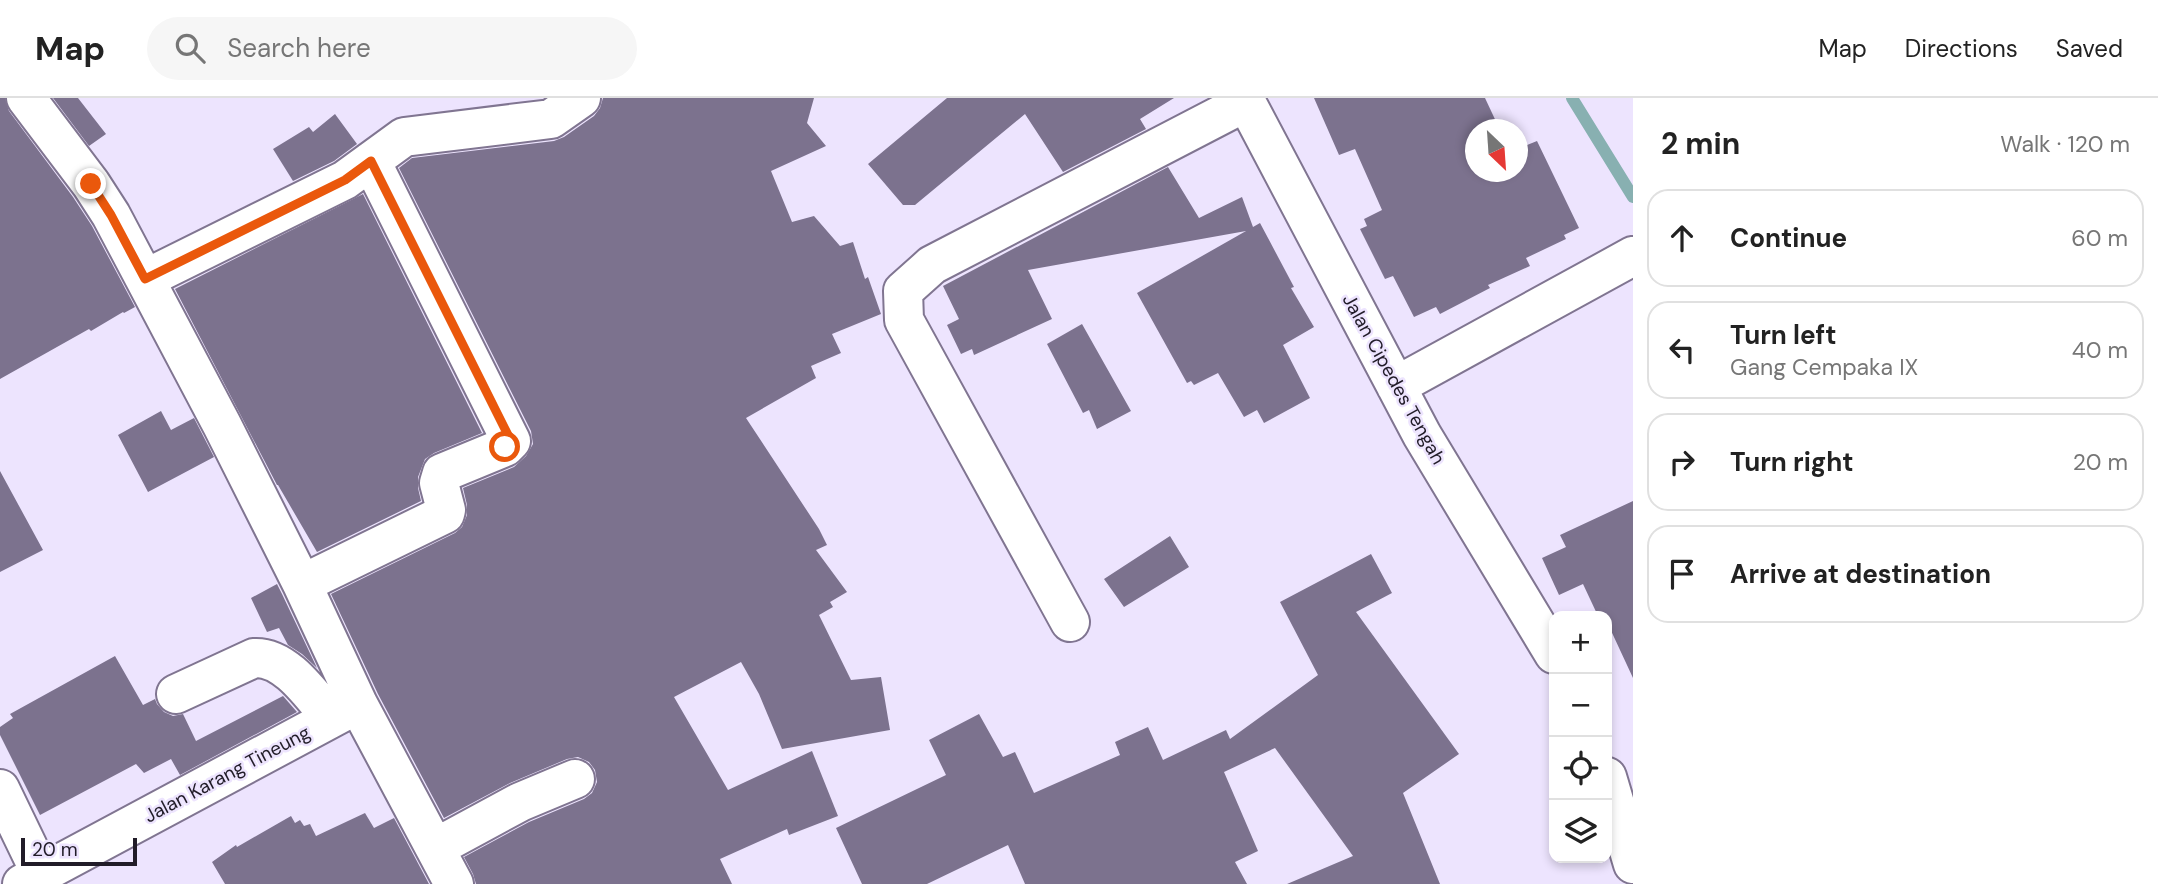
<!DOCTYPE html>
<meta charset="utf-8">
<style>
:root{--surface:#fff;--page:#f6f6f6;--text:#222;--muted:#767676;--line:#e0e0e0}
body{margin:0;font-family:"DM Sans",sans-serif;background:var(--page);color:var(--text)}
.controls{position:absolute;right:21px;bottom:21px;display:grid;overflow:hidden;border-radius:14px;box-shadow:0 4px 10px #0003}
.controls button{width:63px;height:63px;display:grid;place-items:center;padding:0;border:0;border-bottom:2px solid var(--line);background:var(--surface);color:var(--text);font:35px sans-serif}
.compass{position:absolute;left:1465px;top:21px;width:63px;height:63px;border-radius:50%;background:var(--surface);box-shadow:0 4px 10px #0003;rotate:155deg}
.scale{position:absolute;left:21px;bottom:18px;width:116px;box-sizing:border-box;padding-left:7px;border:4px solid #211c28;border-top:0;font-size:19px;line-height:24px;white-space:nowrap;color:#211c28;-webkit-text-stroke:5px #ede4fe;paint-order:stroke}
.stop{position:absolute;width:21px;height:21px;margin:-16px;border:5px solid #ea580c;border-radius:50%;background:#fff}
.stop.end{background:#ea580c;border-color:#fff;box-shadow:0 2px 7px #0008}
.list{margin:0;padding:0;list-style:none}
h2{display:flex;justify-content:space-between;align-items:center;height:91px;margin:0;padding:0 28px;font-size:30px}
h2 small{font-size:23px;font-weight:400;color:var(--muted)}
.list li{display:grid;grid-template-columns:46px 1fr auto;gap:21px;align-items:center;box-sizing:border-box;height:98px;margin:0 14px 14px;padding:0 14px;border:2px solid var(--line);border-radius:21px}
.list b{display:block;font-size:26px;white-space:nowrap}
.list p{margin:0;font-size:23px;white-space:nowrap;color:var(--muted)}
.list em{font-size:23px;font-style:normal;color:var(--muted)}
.icon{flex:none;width:38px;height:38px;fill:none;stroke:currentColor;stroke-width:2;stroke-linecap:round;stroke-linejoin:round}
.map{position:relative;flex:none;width:1633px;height:786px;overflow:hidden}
header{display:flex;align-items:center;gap:42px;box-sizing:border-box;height:98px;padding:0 35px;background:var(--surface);border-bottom:2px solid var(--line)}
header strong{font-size:33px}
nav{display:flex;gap:38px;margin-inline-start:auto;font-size:24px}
.search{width:490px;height:63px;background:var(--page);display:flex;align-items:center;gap:18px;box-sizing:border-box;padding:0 24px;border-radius:38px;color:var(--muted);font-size:26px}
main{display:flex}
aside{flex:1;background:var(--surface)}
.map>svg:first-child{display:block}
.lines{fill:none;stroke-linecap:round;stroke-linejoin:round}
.stream{stroke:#88b0b1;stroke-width:12}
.building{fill:#7c728e}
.minor-casing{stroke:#807591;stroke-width:42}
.minor{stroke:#fff;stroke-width:38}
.route{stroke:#ea580c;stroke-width:9}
.labels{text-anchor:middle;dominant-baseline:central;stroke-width:5;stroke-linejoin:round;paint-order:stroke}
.street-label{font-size:19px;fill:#211c28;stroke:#ede4fe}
</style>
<header>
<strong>Map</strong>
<div class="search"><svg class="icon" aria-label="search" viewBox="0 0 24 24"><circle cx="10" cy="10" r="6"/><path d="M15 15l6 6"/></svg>Search here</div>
<nav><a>Map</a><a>Directions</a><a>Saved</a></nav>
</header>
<main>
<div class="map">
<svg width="1633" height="786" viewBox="0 0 1633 786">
<rect width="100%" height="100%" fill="#ede4fe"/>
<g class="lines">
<!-- stream -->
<path class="stream" d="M1572 0 1633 99"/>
</g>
<!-- building -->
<path class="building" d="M0 0H5L9 13 73 99 92 128 135 209 124 215 123 214 91 233 89 231 0 281Z
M53 0H78L106 36 89 48Z
M603 0H814L807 25 826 48 771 73 792 124 814 118 840 148 853 144 865 181 868 179 881 216 832 236 841 255 811 268 816 280 746 320 819 431 827 447 816 452 847 494 830 504 833 509 819 517 851 582 881 579 890 632 782 651 759 596 741 564 674 599 728 692 812 653 838 718 789 737 787 731 720 761 732 786H476L473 776 464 759 529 724 584 701 592 695 597 684 595 672 589 664 578 659 567 661 510 685 444 720 378 596 331 496 455 435 462 429 467 417V407L463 390 514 369 526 358 533 346 531 333 399 70 412 60 554 43 564 39 594 18 600 10Z
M947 0H1174L1140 21 1146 31 1063 74 1025 16 915 107H903L868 66Z
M1314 0H1485L1500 32H1475V74H1517V51L1537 43 1579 130 1564 137 1566 141 1526 160 1530 168 1488 187 1490 190 1440 216 1436 209 1414 219 1393 178 1385 181 1360 131 1367 128 1364 121 1382 112 1355 51 1339 57Z
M335 16 357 46 334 63 293 83 273 51 309 29 313 34Z
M1168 69 1199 120 1242 99 1253 129 1260 125 1294 189 1291 190 1314 229 1283 247 1310 300 1264 325 1257 312 1244 319 1218 275 1194 287 1191 283 1187 285 1137 195 1246 133 1028 172 1052 221 974 257 972 251 961 256 947 227 959 221 943 188Z
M363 96 482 335 434 355 425 361 418 379V390L421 403 317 454 278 387H277L175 191Z
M1082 226 1131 313 1097 331 1089 312 1083 315 1047 246Z
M161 313 171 332 194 320 214 359 148 394 118 337Z
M0 373 43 452 0 474Z
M1633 403V580L1607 524V518H1598L1583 486 1559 497 1542 460 1566 449 1560 437Z
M1170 438 1189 469 1124 509 1104 481Z
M1371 456 1392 495 1356 514 1459 656 1403 695 1440 786H1287L1353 758 1275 650 1224 674 1258 753 1235 764 1247 786H1025L1008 747 927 786H862L836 730 946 677 929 642 979 616 1003 659 1015 654 1034 695 1120 657 1115 644 1148 629 1163 662 1226 632 1230 641 1318 577 1280 504Z
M277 486 282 496 317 570 302 556 288 547 279 530 267 534 251 500Z
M115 558 143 607 155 601 157 606 164 614 173 618 183 616 196 643 283 598 297 614 180 677 171 661 144 675 136 666 40 717 0 637V629L13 620 10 616Z
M365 715 374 730 394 720 429 786H225L212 764 236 747 237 749 291 718 295 725 300 722 304 728 310 726 316 738Z"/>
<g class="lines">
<defs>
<path id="minor" d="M26 0 91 86 111 117 222 327 302 486 358 606 454 786
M1244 0 1422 337 1554 556
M145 181 345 82 404 39 551 21 581 0
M1396 288 1633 158
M302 486 445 416 446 412 439 385 442 375 505 349 511 343 371 63
M1070 524 904 222 903 193 932 167 1246 4
M176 596 254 560C286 558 312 598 331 620
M1607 679 1633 766
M0 691 41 776
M435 750 520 704 575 681
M22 786 358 606"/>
</defs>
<!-- minor casing -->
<use href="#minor" class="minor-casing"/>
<!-- minor -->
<use href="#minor" class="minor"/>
</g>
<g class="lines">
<!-- route -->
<path class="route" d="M91 86 111 117 145 181 345 82 371 63 511 343 505 349"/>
</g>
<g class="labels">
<!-- street labels -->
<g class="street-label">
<text transform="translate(1394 281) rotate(61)">Jalan Cipedes Tengah</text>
<text transform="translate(227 676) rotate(-28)">Jalan Karang Tineung</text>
</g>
</g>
</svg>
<div class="controls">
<button>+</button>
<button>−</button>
<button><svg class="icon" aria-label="locate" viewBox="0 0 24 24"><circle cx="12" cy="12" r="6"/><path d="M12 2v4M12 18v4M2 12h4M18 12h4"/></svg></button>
<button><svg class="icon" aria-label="layers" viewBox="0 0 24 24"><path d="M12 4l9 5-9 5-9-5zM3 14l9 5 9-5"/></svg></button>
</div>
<svg class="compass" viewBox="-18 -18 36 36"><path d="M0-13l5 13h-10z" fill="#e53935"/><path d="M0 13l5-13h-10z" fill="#767676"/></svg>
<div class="scale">20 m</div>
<div class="stop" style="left:505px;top:349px"></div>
<div class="stop end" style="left:91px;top:86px"></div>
</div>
<aside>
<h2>2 min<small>Walk · 120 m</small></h2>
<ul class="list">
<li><svg class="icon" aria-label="ahead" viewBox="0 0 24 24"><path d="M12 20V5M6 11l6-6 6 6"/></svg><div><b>Continue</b></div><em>60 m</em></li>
<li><svg class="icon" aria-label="left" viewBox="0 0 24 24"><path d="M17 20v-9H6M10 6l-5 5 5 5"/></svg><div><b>Turn left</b><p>Gang Cempaka IX</p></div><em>40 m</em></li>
<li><svg class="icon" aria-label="right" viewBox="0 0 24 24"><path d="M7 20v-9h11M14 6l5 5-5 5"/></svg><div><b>Turn right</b></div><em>20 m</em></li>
<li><svg class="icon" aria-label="arrive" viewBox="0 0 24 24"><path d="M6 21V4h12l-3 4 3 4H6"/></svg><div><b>Arrive at destination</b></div></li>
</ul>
</aside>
</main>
